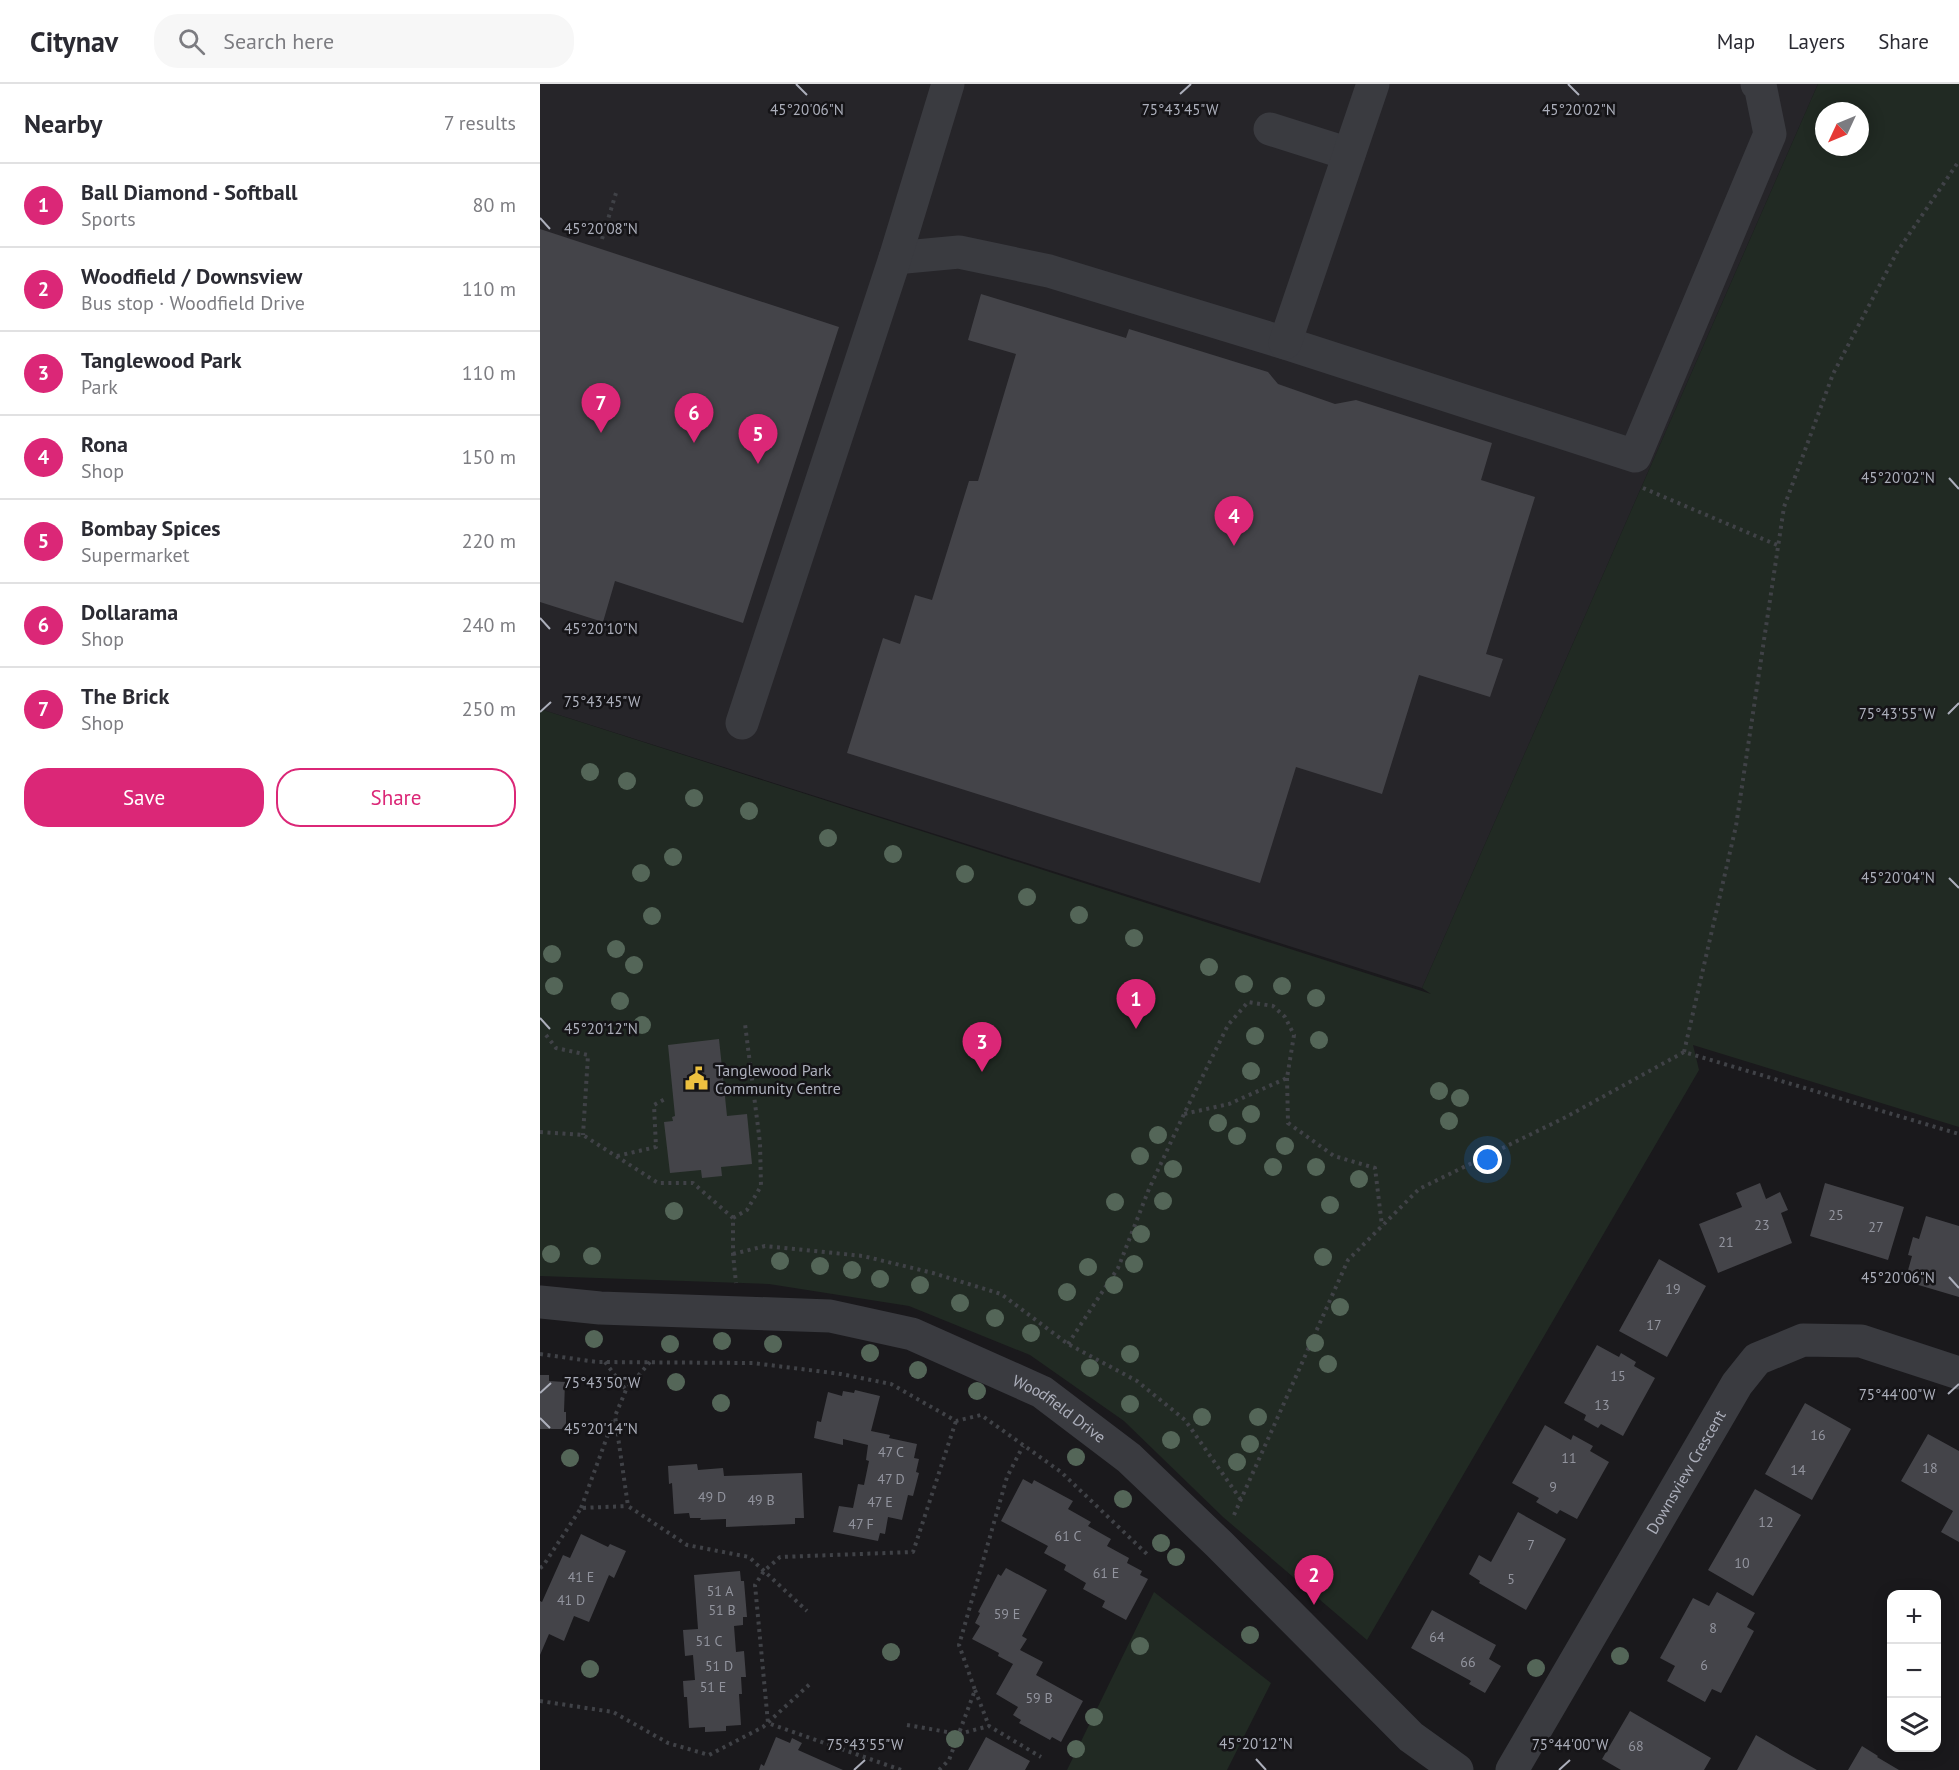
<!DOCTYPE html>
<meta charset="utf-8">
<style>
:root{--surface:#fff;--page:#f7f7f7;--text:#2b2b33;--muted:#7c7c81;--line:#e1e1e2;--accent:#db2777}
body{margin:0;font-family:"PT Sans",sans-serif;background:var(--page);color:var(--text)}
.controls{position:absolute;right:18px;bottom:18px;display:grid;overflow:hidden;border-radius:12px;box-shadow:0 3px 15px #0003}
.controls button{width:54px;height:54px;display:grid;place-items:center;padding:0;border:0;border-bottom:2px solid var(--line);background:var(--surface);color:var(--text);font:30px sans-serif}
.compass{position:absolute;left:1275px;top:18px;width:54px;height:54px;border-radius:50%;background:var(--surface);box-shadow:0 3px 15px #0003;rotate:226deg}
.you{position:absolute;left:948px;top:1076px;width:21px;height:21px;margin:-15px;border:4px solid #fff;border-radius:50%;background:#1a73e8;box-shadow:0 0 0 9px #1a73e833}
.badge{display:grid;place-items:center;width:39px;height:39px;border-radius:50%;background:var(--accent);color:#fff;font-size:20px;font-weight:700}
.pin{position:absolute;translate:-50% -50px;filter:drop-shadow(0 2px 3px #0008)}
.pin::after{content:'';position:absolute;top:32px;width:21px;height:18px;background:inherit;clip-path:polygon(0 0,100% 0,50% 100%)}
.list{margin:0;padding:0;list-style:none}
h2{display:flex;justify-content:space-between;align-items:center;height:78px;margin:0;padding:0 24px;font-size:26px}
h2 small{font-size:20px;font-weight:400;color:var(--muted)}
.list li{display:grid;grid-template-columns:39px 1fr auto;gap:18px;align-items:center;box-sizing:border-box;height:84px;padding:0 24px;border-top:2px solid var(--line)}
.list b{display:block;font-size:22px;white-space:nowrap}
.list p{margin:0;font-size:20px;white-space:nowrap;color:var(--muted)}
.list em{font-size:20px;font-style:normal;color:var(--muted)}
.actions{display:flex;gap:12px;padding:18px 24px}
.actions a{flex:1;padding:14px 0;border:2px solid var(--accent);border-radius:24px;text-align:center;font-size:21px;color:var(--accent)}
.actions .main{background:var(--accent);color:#fff}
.icon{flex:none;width:33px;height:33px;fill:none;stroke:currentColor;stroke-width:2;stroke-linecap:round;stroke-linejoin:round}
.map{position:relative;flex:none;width:1419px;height:1686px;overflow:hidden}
header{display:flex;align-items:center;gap:36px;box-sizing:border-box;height:84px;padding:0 30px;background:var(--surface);border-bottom:2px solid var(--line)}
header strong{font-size:28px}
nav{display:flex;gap:33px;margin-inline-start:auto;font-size:21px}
.search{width:420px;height:54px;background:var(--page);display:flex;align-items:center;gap:15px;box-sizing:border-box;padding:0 21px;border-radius:24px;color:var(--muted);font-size:22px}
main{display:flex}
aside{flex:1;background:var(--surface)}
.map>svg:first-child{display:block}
.built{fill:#262529}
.green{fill:#212a23;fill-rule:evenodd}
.building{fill:#444449}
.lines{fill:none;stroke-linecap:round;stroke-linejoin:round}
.path{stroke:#404247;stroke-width:4;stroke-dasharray:3 4.5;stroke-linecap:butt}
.minor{stroke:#3a3b40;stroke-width:33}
.tree{fill:#546658}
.ticks{fill:none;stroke:#acafbb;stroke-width:2}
.labels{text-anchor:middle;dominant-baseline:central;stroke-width:5;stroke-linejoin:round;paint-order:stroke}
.number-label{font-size:14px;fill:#92949e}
.poi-label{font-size:16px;fill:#acafbb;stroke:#151417;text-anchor:start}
.street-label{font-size:16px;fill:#acafbb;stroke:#151417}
.ticks-label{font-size:15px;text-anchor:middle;fill:#acafbb;stroke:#151417;stroke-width:5;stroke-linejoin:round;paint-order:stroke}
</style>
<header>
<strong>Citynav</strong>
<div class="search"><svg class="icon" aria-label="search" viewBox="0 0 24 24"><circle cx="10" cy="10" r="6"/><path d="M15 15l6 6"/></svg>Search here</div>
<nav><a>Map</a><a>Layers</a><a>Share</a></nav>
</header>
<main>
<aside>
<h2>Nearby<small>7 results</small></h2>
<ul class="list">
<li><span class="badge">1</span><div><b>Ball Diamond - Softball</b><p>Sports</p></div><em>80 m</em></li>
<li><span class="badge">2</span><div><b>Woodfield / Downsview</b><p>Bus stop · Woodfield Drive</p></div><em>110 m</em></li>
<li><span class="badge">3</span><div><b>Tanglewood Park</b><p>Park</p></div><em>110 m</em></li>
<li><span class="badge">4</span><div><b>Rona</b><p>Shop</p></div><em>150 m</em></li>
<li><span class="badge">5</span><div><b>Bombay Spices</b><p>Supermarket</p></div><em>220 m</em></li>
<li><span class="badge">6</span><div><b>Dollarama</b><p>Shop</p></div><em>240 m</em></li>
<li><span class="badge">7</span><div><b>The Brick</b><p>Shop</p></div><em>250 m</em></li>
</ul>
<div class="actions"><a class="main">Save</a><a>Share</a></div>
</aside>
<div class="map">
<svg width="1419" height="1686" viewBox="0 0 1419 1686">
<rect width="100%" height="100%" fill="#1a191c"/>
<!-- built -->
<path class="built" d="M0 0H1278L882 904 0 625Z"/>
<!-- green -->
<path class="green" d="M1278 0H1419V1043L1153 961 1159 986 827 1556 683 1433 584 1337 490 1271 369 1222 229 1200 0 1192V625L891 910 882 904ZM1284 27H1320V63H1284Z
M614 1508 731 1599 687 1686H527Z"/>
<!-- building -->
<path class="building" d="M0 145 299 243 203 539 75 497 63 538 0 518Z
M441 210 586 254 589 245 728 288 738 300 795 320 816 316 952 359 941 396 995 413 946 570 963 575 950 613 879 591 842 710 756 683 720 799 307 669 343 554 360 560 375 511 392 516 429 397H438L476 270 428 256Z
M179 955 187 1032 207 1030 212 1080 181 1083 182 1092 162 1094 161 1086 130 1089 124 1038 133 1037 132 1033 135 1032 128 961Z
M1220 1099 1226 1115 1240 1108 1248 1126 1241 1129 1252 1159 1178 1189 1159 1140 1202 1123 1196 1109Z
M1285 1099 1364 1123 1348 1176 1270 1152Z
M1386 1132 1419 1142V1213L1365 1197 1372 1172 1368 1171 1373 1153 1379 1155Z
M1119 1175 1166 1202 1127 1273 1079 1247Z
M1057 1261 1079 1273 1081 1269 1096 1278 1094 1282 1115 1294 1083 1352 1061 1340 1058 1344 1044 1336 1046 1331 1024 1319Z
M0 1291H9V1297L25 1298 24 1328H26V1345H0Z
M315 1306 340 1312 331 1347 350 1351 349 1354 377 1360 374 1374 379 1375 376 1388 379 1389 373 1412 368 1411 362 1436 348 1433 345 1450 340 1449 338 1457 293 1448 299 1422 313 1424 318 1400 324 1401 329 1377 326 1376 328 1361 303 1355V1361L274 1354 277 1337 281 1338 288 1308 302 1312 303 1307 314 1309Z
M1265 1319 1311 1345 1272 1416 1225 1390Z
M1005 1341 1031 1356 1033 1351 1053 1362 1050 1367 1069 1378 1037 1435 1020 1426 1017 1430 996 1418 999 1414 972 1399Z
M1388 1350 1419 1367V1458L1401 1448 1413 1427 1361 1397Z
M157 1380 158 1386 183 1384 184 1392 262 1389 264 1434H255V1440L186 1443V1435L160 1436 161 1434H150L149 1429 134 1430 132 1399 129 1400 128 1382Z
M483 1395 492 1400 494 1396 533 1417 528 1425 551 1438 548 1442 571 1455 567 1462 589 1474 587 1479 602 1487 600 1491 608 1495 586 1536 562 1523 565 1517 543 1505 546 1499 524 1486 526 1481 504 1469 508 1462 461 1437Z
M1215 1405 1261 1431 1213 1512 1168 1486Z
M978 1428 1026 1455 986 1526 939 1499 940 1497 929 1490 939 1471 951 1478Z
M41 1450 68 1463 70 1460 86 1467 74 1494 69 1491 49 1538 34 1532 24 1557 9 1550 0 1571V1517L2 1518 23 1471 30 1474Z
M466 1484 507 1506 482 1552 487 1555 480 1566 503 1578 496 1591 543 1617 521 1658 512 1653 510 1656 479 1639 481 1636 473 1631 478 1623 456 1610 473 1580 458 1572 459 1569 432 1555 440 1542 435 1539 440 1529 438 1528 458 1490 461 1492Z
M200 1487 201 1497H204L207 1533H203V1541L194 1542 196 1568 204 1567 206 1593H201L202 1610H199L201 1641 186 1642V1647L165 1648V1643L149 1644 147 1613H144L143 1597 155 1596 153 1571 145 1572 143 1546 158 1545 154 1491Z
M1177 1508 1215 1529 1207 1543 1214 1547 1181 1609 1172 1605 1165 1618 1127 1597 1135 1582 1120 1574 1153 1514 1169 1522Z
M892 1526 956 1561 949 1575 961 1582 945 1609 929 1600 931 1597 871 1564Z
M1090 1627 1171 1674 1164 1686H1081L1062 1675Z
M1216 1651 1250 1671 1277 1686H1197Z
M236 1653 250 1659 252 1654 262 1659 258 1666 303 1686H219L221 1680 224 1682Z
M446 1653 490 1677 485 1686H428Z
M1322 1662 1338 1672 1337 1673 1359 1686H1308Z"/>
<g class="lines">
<!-- path -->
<path class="path" d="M62 155 76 109
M1103 404 1237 461
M6 951 16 964 48 971 43 1051
M1144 968 1196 742 1244 423 1293 290 1357 168 1419 77
M747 994 748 1039 794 1072 835 1084 842 1142
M0 1048 43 1051 118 1099H153L193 1134V1170L196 1199
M77 1072 116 1063 114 1021 125 1015
M193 1134 207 1126 221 1102 220 1059 205 940
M193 1170 225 1162 323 1172 393 1189 461 1210 528 1260 597 1297 645 1336 701 1416
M528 1260 578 1184 609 1105 644 1030 688 941 708 918 733 922 745 933 754 951 747 994 689 1020 644 1030
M0 1270 57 1278 213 1279 301 1290 351 1300 416 1337 441 1331 521 1388 610 1473
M65 1278 86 1306
M110 1278 86 1306 75 1332 88 1422 147 1461 209 1473 267 1527
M41 1424 74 1334
M694 1431 808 1176 879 1105 1026 1033 1144 968 1419 1050
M0 1484 3 1482 41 1424 88 1422
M435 1606 449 1642
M0 1617 73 1628 128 1659 169 1671 223 1643 271 1599
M367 1641 419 1650 449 1642 501 1673
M361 1686 228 1639 215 1501 224 1487 240 1473 373 1468 416 1337
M399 1686 409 1676 435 1606 419 1561 467 1393 483 1362"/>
<!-- minor -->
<g class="minor">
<path d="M730 45 809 70"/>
<path d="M355 174 419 168 509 187 745 259 1095 372 1230 50 1220 1 1217 0"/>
<path d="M745 259 833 0"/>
<path d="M202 639 355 174 408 0"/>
<path id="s1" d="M0 1218 60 1224 290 1232 372 1250 502 1308 589 1374 679 1460 871 1653 917 1686"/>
<path id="s2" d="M972 1686 1197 1300 1217 1275 1263 1256 1321 1257 1419 1289"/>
</g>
</g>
<!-- trees -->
<g class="tree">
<circle cx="50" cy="688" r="9"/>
<circle cx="87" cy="697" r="9"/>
<circle cx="154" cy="714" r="9"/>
<circle cx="209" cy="727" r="9"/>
<circle cx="288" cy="754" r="9"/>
<circle cx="353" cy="770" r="9"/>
<circle cx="133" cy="773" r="9"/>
<circle cx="101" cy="789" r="9"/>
<circle cx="425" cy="790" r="9"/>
<circle cx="487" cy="813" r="9"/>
<circle cx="539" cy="831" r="9"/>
<circle cx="112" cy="832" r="9"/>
<circle cx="594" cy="854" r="9"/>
<circle cx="76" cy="865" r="9"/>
<circle cx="12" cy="870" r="9"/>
<circle cx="94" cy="881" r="9"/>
<circle cx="669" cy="883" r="9"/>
<circle cx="704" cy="900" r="9"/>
<circle cx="14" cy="902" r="9"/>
<circle cx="742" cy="902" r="9"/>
<circle cx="776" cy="914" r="9"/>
<circle cx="80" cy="917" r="9"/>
<circle cx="102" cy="941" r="9"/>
<circle cx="715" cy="952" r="9"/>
<circle cx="779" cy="956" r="9"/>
<circle cx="711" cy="987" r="9"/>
<circle cx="899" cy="1007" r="9"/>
<circle cx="920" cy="1014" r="9"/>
<circle cx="711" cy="1030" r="9"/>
<circle cx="909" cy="1037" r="9"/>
<circle cx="678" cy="1039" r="9"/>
<circle cx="618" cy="1051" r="9"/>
<circle cx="697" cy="1052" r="9"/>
<circle cx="745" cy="1062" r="9"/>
<circle cx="600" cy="1072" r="9"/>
<circle cx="733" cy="1083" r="9"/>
<circle cx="776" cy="1083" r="9"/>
<circle cx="633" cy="1085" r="9"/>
<circle cx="819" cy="1095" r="9"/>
<circle cx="623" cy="1117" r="9"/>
<circle cx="575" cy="1118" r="9"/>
<circle cx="790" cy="1121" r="9"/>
<circle cx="134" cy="1127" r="9"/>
<circle cx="601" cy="1150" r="9"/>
<circle cx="11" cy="1170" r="9"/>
<circle cx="52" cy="1172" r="9"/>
<circle cx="783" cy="1173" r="9"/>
<circle cx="240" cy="1177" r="9"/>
<circle cx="594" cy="1180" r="9"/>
<circle cx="280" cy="1182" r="9"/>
<circle cx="548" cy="1183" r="9"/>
<circle cx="312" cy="1186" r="9"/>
<circle cx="340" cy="1195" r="9"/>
<circle cx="380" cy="1201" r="9"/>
<circle cx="574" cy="1201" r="9"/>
<circle cx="527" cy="1208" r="9"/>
<circle cx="420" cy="1219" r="9"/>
<circle cx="800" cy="1223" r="9"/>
<circle cx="455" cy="1234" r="9"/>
<circle cx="491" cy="1249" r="9"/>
<circle cx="54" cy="1255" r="9"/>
<circle cx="182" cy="1257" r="9"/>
<circle cx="775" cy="1259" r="9"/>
<circle cx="130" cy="1260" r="9"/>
<circle cx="233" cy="1260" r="9"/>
<circle cx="330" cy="1269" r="9"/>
<circle cx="590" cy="1270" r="9"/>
<circle cx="788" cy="1280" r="9"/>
<circle cx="550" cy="1284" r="9"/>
<circle cx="378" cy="1286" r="9"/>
<circle cx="136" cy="1298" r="9"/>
<circle cx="437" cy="1307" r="9"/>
<circle cx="181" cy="1319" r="9"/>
<circle cx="590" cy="1320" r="9"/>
<circle cx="662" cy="1333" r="9"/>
<circle cx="718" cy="1333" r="9"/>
<circle cx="631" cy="1356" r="9"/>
<circle cx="710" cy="1360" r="9"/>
<circle cx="536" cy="1373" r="9"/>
<circle cx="30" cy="1374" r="9"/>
<circle cx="697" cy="1378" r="9"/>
<circle cx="583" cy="1415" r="9"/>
<circle cx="621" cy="1459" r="9"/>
<circle cx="636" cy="1473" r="9"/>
<circle cx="710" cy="1551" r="9"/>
<circle cx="600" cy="1562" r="9"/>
<circle cx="351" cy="1568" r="9"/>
<circle cx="1080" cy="1572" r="9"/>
<circle cx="996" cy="1584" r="9"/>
<circle cx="50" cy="1585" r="9"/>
<circle cx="554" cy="1633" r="9"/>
<circle cx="415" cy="1655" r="9"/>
<circle cx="536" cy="1665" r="9"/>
</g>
<!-- ticks -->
<path class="ticks" d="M256 0 267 11M1028 0 1039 11M640 10 651 0M0 134 10 145M1409 394 1419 405M0 534 10 545M0 628 11 618M1408 630 1419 619M1409 794 1419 804M0 934 10 945M1409 1193 1419 1204M0 1309 11 1299M1408 1310 1419 1300M0 1334 10 1344M716 1675 726 1686M314 1686 325 1676M1019 1686 1030 1676"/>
<!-- icons -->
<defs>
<symbol id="civic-bare" viewBox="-9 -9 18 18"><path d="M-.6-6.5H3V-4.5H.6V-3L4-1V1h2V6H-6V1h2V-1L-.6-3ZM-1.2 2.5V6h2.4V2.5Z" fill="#edc140" stroke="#151417" stroke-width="2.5" paint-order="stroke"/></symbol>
</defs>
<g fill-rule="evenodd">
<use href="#civic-bare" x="140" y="978" width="33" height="33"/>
</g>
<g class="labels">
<!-- number labels -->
<g class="number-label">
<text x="1296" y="1131">25</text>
<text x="1222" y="1141">23</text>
<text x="1336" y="1143">27</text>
<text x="1186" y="1158">21</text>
<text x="1133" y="1205">19</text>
<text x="1114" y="1241">17</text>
<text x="1078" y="1292">15</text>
<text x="1062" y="1321">13</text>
<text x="1278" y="1351">16</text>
<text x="351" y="1368">47 C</text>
<text x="1029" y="1374">11</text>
<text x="1390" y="1384">18</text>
<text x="1258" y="1386">14</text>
<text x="351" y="1395">47 D</text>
<text x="1013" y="1403">9</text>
<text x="172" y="1413">49 D</text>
<text x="221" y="1416">49 B</text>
<text x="340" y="1418">47 E</text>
<text x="1226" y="1438">12</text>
<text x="321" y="1440">47 F</text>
<text x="528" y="1452">61 C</text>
<text x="991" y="1461">7</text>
<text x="1202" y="1479">10</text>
<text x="566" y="1489">61 E</text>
<text x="41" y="1493">41 E</text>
<text x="971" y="1495">5</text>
<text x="180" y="1507">51 A</text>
<text x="31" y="1516">41 D</text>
<text x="182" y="1526">51 B</text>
<text x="467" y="1530">59 E</text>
<text x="1173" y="1544">8</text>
<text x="897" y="1553">64</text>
<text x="169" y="1557">51 C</text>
<text x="928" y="1578">66</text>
<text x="1164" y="1581">6</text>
<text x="179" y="1582">51 D</text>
<text x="173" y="1603">51 E</text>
<text x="499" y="1614">59 B</text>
<text x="1096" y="1662">68</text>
</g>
<!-- poi labels -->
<g class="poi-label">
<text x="175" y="986">Tanglewood Park<tspan x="175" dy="18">Community Centre</tspan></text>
</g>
<!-- street labels -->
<g class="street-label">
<text stroke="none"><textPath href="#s1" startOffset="540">Woodfield Drive</textPath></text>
<text stroke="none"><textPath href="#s2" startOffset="345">Downsview Crescent</textPath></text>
</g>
</g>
<g class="ticks-label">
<text x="640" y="31">75°43'45"W</text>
<text x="267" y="31">45°20'06"N</text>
<text x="1039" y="31">45°20'02"N</text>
<text x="61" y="150">45°20'08"N</text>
<text x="1358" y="399">45°20'02"N</text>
<text x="61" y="550">45°20'10"N</text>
<text x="62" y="623">75°43'45"W</text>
<text x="1357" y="635">75°43'55"W</text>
<text x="1358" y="799">45°20'04"N</text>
<text x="61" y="950">45°20'12"N</text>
<text x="1358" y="1199">45°20'06"N</text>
<text x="62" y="1304">75°43'50"W</text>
<text x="1357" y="1316">75°44'00"W</text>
<text x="61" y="1350">45°20'14"N</text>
<text x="716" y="1665">45°20'12"N</text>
<text x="325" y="1666">75°43'55"W</text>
<text x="1030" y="1666">75°44'00"W</text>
</g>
</svg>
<div class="controls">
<button>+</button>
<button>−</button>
<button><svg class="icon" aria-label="layers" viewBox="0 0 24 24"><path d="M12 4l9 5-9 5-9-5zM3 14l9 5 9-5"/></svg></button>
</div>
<svg class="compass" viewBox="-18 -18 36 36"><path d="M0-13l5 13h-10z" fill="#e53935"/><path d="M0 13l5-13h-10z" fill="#7c7c81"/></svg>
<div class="you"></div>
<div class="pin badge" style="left:596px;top:945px">1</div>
<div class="pin badge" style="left:774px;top:1521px">2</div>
<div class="pin badge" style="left:442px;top:988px">3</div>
<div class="pin badge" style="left:694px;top:462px">4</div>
<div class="pin badge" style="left:218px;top:380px">5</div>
<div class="pin badge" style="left:154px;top:359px">6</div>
<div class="pin badge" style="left:61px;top:349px">7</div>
</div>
</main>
